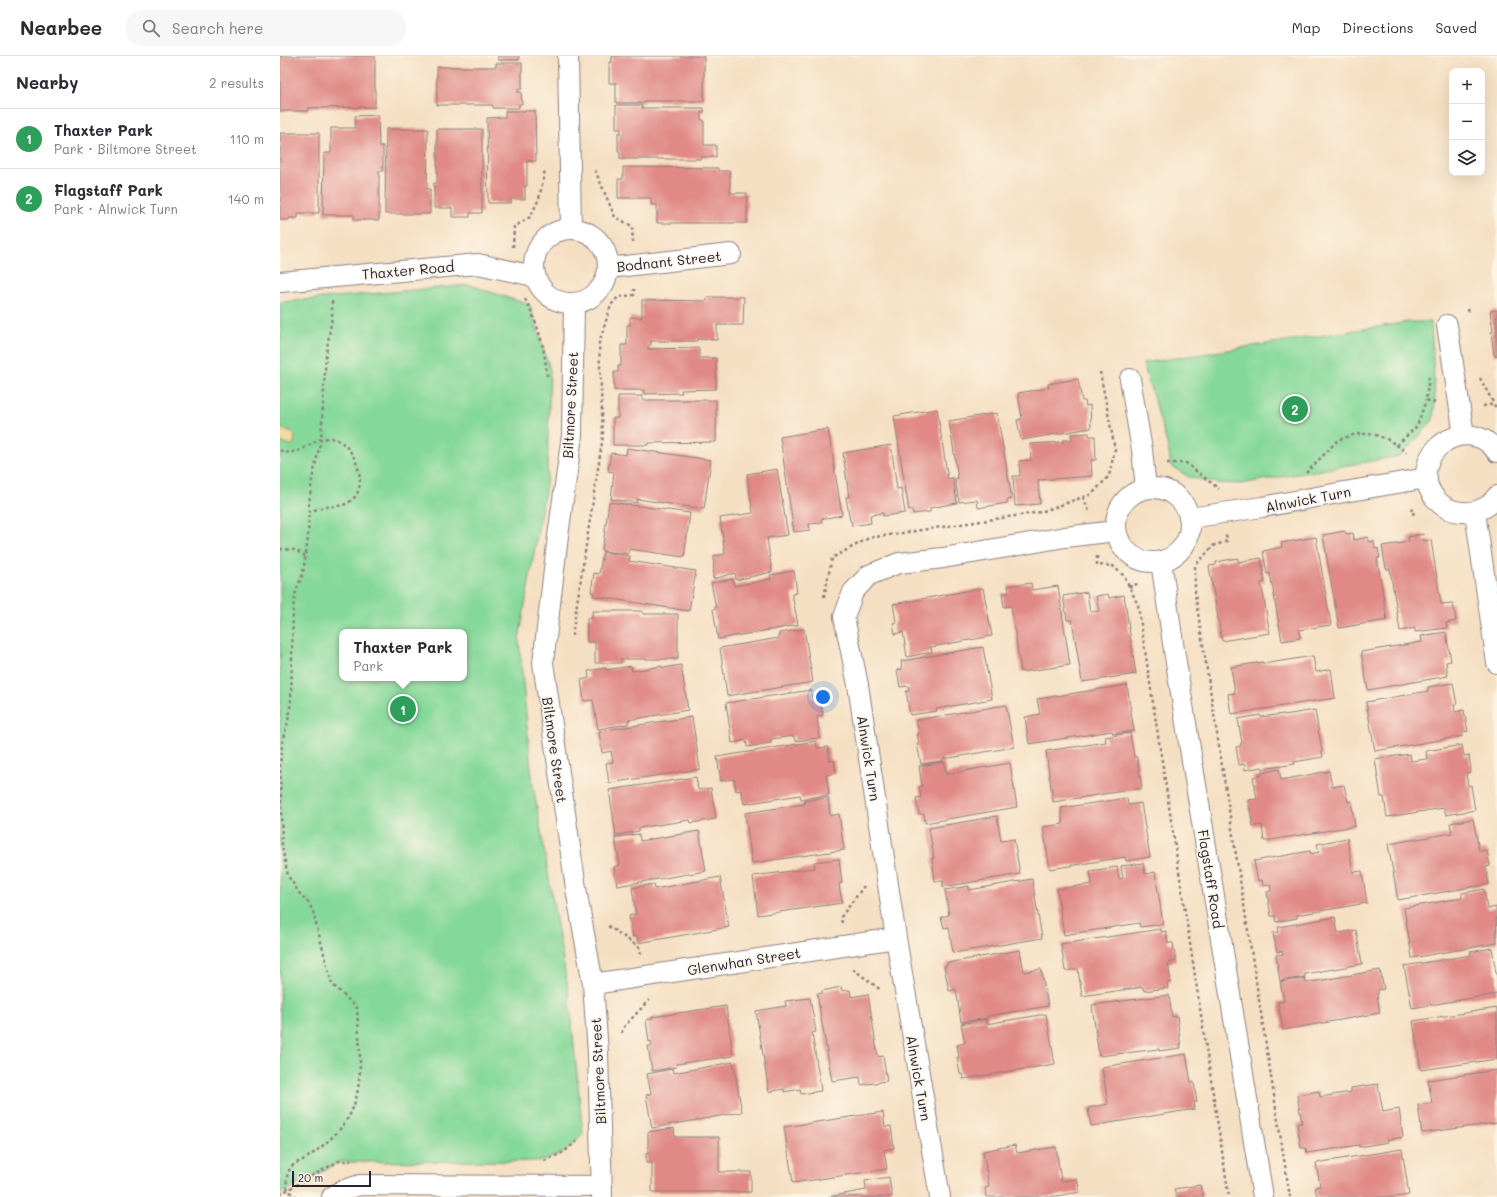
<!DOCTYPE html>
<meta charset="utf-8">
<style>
:root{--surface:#fff;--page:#f7f7f7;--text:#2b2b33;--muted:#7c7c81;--line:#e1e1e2;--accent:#b45309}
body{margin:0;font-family:Mali,sans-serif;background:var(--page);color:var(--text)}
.controls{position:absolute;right:12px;top:12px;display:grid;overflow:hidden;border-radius:8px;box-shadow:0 4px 16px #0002}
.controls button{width:36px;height:36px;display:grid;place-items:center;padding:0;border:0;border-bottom:1px solid var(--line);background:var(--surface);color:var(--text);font:20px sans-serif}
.scale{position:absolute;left:12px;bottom:10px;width:79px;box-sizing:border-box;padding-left:4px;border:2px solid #22223b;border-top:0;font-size:11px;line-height:14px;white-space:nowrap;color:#22223b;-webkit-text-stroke:3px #fcf5e5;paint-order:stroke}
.you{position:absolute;left:543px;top:641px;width:14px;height:14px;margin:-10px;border:3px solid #fff;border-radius:50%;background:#1a73e8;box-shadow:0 0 0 6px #1a73e833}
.badge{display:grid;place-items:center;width:26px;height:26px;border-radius:50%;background:var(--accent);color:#fff;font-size:13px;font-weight:700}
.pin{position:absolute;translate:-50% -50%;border:2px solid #fff;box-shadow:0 1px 4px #0006}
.popup{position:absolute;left:59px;top:573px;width:128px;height:52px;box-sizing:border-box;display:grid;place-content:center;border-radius:8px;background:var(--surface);filter:drop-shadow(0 1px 3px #0005);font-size:13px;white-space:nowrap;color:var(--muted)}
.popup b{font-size:15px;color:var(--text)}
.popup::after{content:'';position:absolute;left:50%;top:100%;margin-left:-8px;border:8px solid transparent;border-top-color:var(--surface)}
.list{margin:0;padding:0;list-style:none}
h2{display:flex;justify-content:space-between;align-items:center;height:52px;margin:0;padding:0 16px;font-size:17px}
h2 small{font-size:13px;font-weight:400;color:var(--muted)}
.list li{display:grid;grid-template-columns:26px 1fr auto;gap:12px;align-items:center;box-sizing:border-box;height:60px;padding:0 16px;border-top:1px solid var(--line)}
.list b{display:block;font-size:15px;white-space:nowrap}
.list p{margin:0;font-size:13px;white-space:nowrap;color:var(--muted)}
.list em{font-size:13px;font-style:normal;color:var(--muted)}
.icon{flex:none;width:22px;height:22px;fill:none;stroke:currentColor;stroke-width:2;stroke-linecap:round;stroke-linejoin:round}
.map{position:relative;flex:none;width:1217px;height:1141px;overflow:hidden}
header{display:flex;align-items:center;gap:24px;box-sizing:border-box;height:56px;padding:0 20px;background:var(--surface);border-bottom:1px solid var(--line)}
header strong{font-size:19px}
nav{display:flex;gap:22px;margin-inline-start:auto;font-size:14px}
.search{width:280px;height:36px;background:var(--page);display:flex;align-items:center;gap:10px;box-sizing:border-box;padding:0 14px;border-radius:16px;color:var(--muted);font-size:15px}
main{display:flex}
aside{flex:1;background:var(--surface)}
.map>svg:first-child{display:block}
.green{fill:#84d899;stroke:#537d6a;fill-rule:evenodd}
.sand{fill:#eeda9e;stroke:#887e6c}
.building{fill:#e08986}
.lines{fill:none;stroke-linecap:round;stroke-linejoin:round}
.street-casing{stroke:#8c807e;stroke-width:22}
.path{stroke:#8c807e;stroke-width:2.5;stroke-dasharray:3 3;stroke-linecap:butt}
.street{stroke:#fff;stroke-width:20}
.labels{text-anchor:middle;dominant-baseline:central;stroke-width:3;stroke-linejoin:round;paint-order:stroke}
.street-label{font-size:14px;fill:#22223b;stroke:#fcf5e5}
</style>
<header>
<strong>Nearbee</strong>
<div class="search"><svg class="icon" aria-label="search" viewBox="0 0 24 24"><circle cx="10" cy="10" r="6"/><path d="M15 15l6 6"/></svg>Search here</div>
<nav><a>Map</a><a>Directions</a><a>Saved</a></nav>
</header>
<main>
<aside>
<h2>Nearby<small>2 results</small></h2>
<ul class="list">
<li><span class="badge" style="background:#2e9e5b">1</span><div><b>Thaxter Park</b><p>Park · Biltmore Street</p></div><em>110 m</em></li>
<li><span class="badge" style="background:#2e9e5b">2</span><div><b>Flagstaff Park</b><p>Park · Alnwick Turn</p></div><em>140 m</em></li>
</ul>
</aside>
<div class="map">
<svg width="1217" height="1141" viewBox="0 0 1217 1141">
<rect width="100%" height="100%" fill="#fcf5e5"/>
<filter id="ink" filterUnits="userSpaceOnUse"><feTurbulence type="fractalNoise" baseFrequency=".025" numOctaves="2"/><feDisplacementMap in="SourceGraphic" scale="8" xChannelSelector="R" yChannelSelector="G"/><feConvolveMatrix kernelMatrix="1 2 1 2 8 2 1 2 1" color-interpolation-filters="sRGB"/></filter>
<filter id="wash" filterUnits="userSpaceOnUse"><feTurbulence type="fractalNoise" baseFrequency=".012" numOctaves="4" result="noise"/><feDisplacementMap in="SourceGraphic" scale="16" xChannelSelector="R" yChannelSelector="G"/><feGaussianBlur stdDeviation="0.9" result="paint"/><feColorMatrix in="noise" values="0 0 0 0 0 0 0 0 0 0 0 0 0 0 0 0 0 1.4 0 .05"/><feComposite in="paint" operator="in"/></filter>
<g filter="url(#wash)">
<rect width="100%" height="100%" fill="#f5dfc2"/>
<!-- green -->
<path class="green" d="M190 229 250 249 270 314 267 422 239 584 252 723 289 939 303 1079 284 1096 263 1105 60 1106 0 1138V246ZM62 576H184V622H62Z
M1129 266H1151L1155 342 1153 364 1135 385 1120 400 961 428 937 427 909 421 891 410 888 391 863 307Z"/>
<!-- sand -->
<path class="sand" d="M0 372 13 376 15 379 14 387 12 389 0 386Z"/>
<g id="blocks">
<!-- building -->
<path class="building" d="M0 0H95V51L28 52V55H0Z
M218 0H239V4H218Z
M332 0H424V45H365V47H336V27H329V6H332Z
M216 7H242V33H238V36H241L242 48H239V52H213V49H157V11H216Z
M336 49H362V52H424V56H421V64H424V89H436V101H420V103H340V95H338V77H341V73H336Z
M225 55H255L256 105H247V130H245V143H231V147H208L207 62 225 61Z
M98 59 99 90H103V115H99V164H74V159H43L44 97H51V72H75V60Z
M106 73H148L147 133H150V158H105Z
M157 73H202V157H190V161H172V152H154V127H157Z
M0 77H39V157H18V162H9V164H0Z
M343 111 438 112V115H450V137H467V167H377V149H371V142H338V123H343Z
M427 241H464L463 269H437V284L417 283V285H371V289H368V293L419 292V302H436V333L401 334 402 337 364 338V334H334V316H338V310H341V289H347V269H350V261L362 262V244L427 245Z
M1217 254V301L1214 299 1211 276H1213L1210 255Z
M798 323 802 345H805L806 350 810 349 811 372 741 384 737 364 742 363 738 337 769 332 768 328Z
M338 340H362V344H436V386L368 387V389H333V362H338Z
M657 353 668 423 673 422 677 447 650 452V456L633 458 632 454 629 455 614 360Z
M717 357 732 443 727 444V447L698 452 697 444 679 446 675 423 678 422 669 365Z
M548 373 562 459 541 463 542 467 529 468 530 474 514 476 500 381Z
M809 377V380H815L816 404H811L812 420 758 424 760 448 735 450 733 420H740L739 405 751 404 750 388 783 386V384H792L791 378Z
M611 389 617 433 621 432 625 457 603 460V457L590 459 591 467 572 470 571 465H570L566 441H569L563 397Z
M347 392 431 404 424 453 357 443V447L331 443 334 416 328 415 331 397 346 399Z
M497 413 508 479 487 482 492 516 456 524 455 517 433 523 434 500 445 498 440 462 473 457 467 418Z
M329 446 410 457 404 501 349 493 348 498 322 495Z
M1065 475 1066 478 1073 477 1074 484 1088 481V486L1094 485 1095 493 1098 492 1100 502H1097L1107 564 1059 572 1043 479Z
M1143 478 1144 485 1151 484 1161 548 1173 547 1176 565 1166 567 1167 572 1135 576V572L1120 575 1110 513H1106L1102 490 1129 486 1128 481Z
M1036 481 1051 569 1019 574 1020 582 1002 585 990 517 987 518 983 495 1002 491 1001 487Z
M323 496 350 500 349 505 416 515 409 555 313 540 314 537 311 536 314 517 319 518Z
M958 502V506L981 502 985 526 981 527 990 577 942 585 929 510 936 509V506Z
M514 515 517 537 512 538 518 569 438 583 433 553 436 552 431 527 453 523 454 530 491 523 490 519Z
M751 527 752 534 778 530 790 609 741 616 731 550 724 551 722 537H729L728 530Z
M703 532 712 580 651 591 652 596 627 601 623 576 615 578 613 567 616 566 613 548Z
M807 536 810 556 819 555 816 540 828 538 829 542 844 539 856 618 802 626 792 564H787L783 540Z
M312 555H363V558H398V603H341V607H315V586H307V562H312Z
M524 573 533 626 447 640 440 592 499 582V577Z
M1166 576 1171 605 1166 606 1168 620 1088 634 1081 596 1142 586 1141 580Z
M703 591 712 643 656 653 657 655 630 659 626 635H629V630L620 631 617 614 622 613 621 605Z
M1033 600 1036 616 1051 613 1055 642 951 658 948 638 955 637 951 611 983 606V608Z
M401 609 408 654 348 664V668L318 673 313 644 304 645 301 624 309 622 308 615 325 612 326 614 351 610 352 615 382 610 383 612Z
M1173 627 1177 649H1174L1175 656 1184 654 1188 675 1182 676 1183 680 1095 695 1086 646 1148 635V631Z
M847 629 854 675 833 678 832 675 749 688 745 661 760 658 757 643Z
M531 634 532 642 540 641 543 659 537 660 540 682 515 685 514 680 491 683V687L467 691 466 684 452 687 446 647Z
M726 649 734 691 663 703V705L641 708 637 687H639L637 678H639L636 664Z
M1035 654 1043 701 1014 706 1015 708 982 713V711L965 714 964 708 959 709 956 691 961 690 960 688 962 687 958 663 980 659 981 661 1004 658V659Z
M412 661 420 713 329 727 326 707 333 706 331 695 322 697 319 675Z
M850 677 854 701H857L862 732 773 746 766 695 826 686 825 681Z
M536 685 537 692 548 691 550 705 554 704 556 717 546 719 549 739 521 743 520 739 464 748 461 734 456 735 454 723 441 725 437 701Z
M1182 689 1184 700 1189 699 1191 716 1186 717 1188 730 1191 729 1195 754 1166 759 1164 752 1107 761 1104 741H1101L1095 703 1130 698 1131 705 1147 703 1146 695Z
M664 706 666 718 730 707 737 751 645 767 644 758H639L636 742 641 741 639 731 642 730 639 710Z
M999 713 1001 724 1049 715 1052 731 1064 729 1068 746 1071 745 1075 770 984 785 982 769 973 770 968 744 977 743 973 721 982 719 981 717Z
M416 721 418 734 431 732 436 763 411 767 410 764 359 772V775L336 779 329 734Z
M548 741 550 760 559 758 564 794 472 807 465 757 525 748 524 745Z
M847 742 848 749 861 747 870 801 846 805 845 801 770 813 763 771 783 768 781 752Z
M717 760 721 785 734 783 740 818 663 831V825H655L652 802H654L649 772Z
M1193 763 1199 795 1207 794 1210 810 1206 811 1209 828 1118 844 1108 788 1172 777 1170 767Z
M419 775 426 815 337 830 334 811 340 809 335 781 359 778 360 785Z
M1067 782 1073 816 1082 815 1087 847 1017 859V862L996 866 995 860H991L987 836 991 835 990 829 983 830 982 824 978 825 974 805 1030 795 1031 798 1039 796 1037 788Z
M559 803 562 827 559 828 562 847 478 859 473 820 535 812 534 806Z
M863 807 865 818 875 816 883 868 860 871 859 867 784 879 777 833 812 828 810 815 837 811 839 823 843 822 841 810Z
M440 821 449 871 358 887 357 880 353 881 349 860 356 858 352 832 374 828 375 833Z
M752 823 762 882 673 897 669 871 664 872 661 861 669 859 665 834 689 830V834Z
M1204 833 1207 853 1216 851 1217 887 1132 902 1124 852 1182 842V837Z
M1055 861 1058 877 1076 874 1082 908 1025 918V921L1000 925 996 899 1003 898 1002 895 997 896 993 877 999 876 998 871Z
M881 873V876L886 875 888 887H893L896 905 888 907 891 926 887 927 888 932 864 935 863 931 802 940 798 913 785 915 781 888Z
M1212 892 1216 917H1217V938L1132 952 1124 910 1191 899 1190 896Z
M740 894 744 916 761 913 768 950 708 960V962L681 966 676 933 669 935 664 910H667V907Z
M1100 914 1104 933 1098 934V938H1097L1100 957 1003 974 998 946 1004 945 1000 926 1025 922 1026 927Z
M561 931 562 935 570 934 571 941 588 938 598 1001 603 1000 607 1025 581 1029 580 1021 552 1025 537 938 542 937V935Z
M889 939 892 961 897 960 901 992 879 995V993L819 1000 812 949Z
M530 942 536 976 532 977 541 1035 521 1038 520 1033 504 1036V1033L489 1036 476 955 506 950 505 945Z
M446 950 453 1000 396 1008 397 1011 372 1015 368 990H372L371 985 369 986 366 964 372 963V961Z
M1217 952V1003L1141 1014 1133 965Z
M766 958 775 1008 683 1023 682 1018H680L677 1001H679L677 989 685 987 681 968 706 963V968Z
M906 998 911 1026H914L917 1046H914L915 1053 811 1070 808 1052 828 1048 822 1011Z
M453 1006 462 1056 372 1072 366 1039 371 1038 367 1018 392 1013 393 1017Z
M1217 1014V1067L1142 1077 1138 1049 1152 1047 1148 1024Z
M1098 1028 1103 1056 1119 1053 1123 1081 1107 1084 1108 1086 1079 1091V1089L1027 1097 1026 1092H1021L1017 1067H1022L1017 1039 1039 1035 1040 1041 1071 1036V1032Z
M603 1056 605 1071 611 1070 614 1092 604 1094 607 1113 513 1127 504 1071Z
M394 1072 395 1081H439V1116H471V1136H372V1107H366V1097H368V1076Z
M735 1089 737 1097 776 1091 781 1125 797 1123 800 1136 770 1141H706L705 1132 709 1131 703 1095Z
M1122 1093 1129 1139 1115 1141H1037L1035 1131 1040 1130 1036 1107Z
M609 1121 612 1141H548L586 1134 585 1125Z
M920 1129 923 1141H896L894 1133Z"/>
</g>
</g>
<g filter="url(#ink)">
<use href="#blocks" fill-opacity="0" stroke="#8c807e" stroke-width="1"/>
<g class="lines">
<defs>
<path id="street" d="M288 0 291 172
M254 210a37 37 0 1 1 74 0a37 37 0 1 1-74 0Z
M328 212 451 198
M0 226 198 208 254 220
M294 247 292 379 278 480 263 607 297 839 313 928 318 997 322 1141
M1167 269 1184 379
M850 323 862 394 866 432
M1217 396C1187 354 1124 399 1154 441 1161 450 1171 456 1183 456 1196 457 1209 452 1217 440
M836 469a37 37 0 1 1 74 0a37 37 0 1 1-74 0Z
M1195 456 1217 607
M910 462 982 451 1064 436 1147 422
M881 505 894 594 983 1141
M313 928 616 882
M52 1141 61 1135 80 1129 322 1130
M660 1141 616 882 578 629 564 561 573 536 589 519 619 507 663 502 785 481 836 475"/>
</defs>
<!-- street casing -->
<use href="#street" class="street-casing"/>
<!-- path -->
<path class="path" d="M315 114 335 161 352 170 353 186
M233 191 234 171 250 161 259 143 265 114
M245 243C258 267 265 293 267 320
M1188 253 1189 258
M1149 321 1146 344 1155 347
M1200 322 1217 354
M1203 350 1214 348
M1117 389 1137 370 1146 344
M0 394C19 404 33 380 51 382 73 385 89 426 74 442 64 452 58 449 46 451 40 452 34 454 29 456
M887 407H906L939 433
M1026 417 1058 384 1076 378H1093L1109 384 1125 395 1126 397
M803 441 809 455
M1132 452 1131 457 1137 458
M946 479 947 485 933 490 915 510V538L1010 1141
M0 493 15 494 25 500
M817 500V509L833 510 844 520 858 549 949 1141
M849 531 860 527
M544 541 552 502 589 482 761 456 812 438 829 420 835 393 820 316
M292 580 323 380 319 287 331 249 338 241 354 239V233
M562 867 561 861 584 830
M328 870 359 891 361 898
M573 913 601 934
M342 977V973L369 944
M264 1105 284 1096 297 1085
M0 1138 59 1105H71
M17 1141C14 1139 9 1136 8 1133 5 1127 7 1115 12 1110 18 1105 25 1104 31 1099 43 1090 55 1080 64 1068 87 1038 79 987 77 952L52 928 33 856 29 847 20 838 8 820 2 790 0 708 3 682 8 666 11 645 13 553 16 535 23 517 28 482 29 448 32 424 41 383 46 298 52 261V245"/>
<!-- street -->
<use href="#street" class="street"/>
</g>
</g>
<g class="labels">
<!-- street labels -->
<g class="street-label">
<text transform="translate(389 205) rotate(-6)">Bodnant Street</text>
<text transform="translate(128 214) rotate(-5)">Thaxter Road</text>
<text transform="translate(290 349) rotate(-87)">Biltmore Street</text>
<text transform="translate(1028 443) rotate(-11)">Alnwick Turn</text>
<text transform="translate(275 694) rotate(82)">Biltmore Street</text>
<text transform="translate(589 702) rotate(81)">Alnwick Turn</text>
<text transform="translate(931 823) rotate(81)">Flagstaff Road</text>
<text transform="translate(464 905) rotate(-9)">Glenwhan Street</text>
<text transform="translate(318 1015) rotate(-93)">Biltmore Street</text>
<text transform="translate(639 1022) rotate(80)">Alnwick Turn</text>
</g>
</g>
</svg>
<div class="controls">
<button>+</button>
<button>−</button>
<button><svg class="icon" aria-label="layers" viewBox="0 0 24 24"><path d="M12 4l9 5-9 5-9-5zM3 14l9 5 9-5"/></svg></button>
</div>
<div class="scale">20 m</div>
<div class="you"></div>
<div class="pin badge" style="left:123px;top:653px;background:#2e9e5b">1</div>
<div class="popup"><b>Thaxter Park</b>Park</div>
<div class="pin badge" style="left:1015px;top:353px;background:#2e9e5b">2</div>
</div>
</main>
